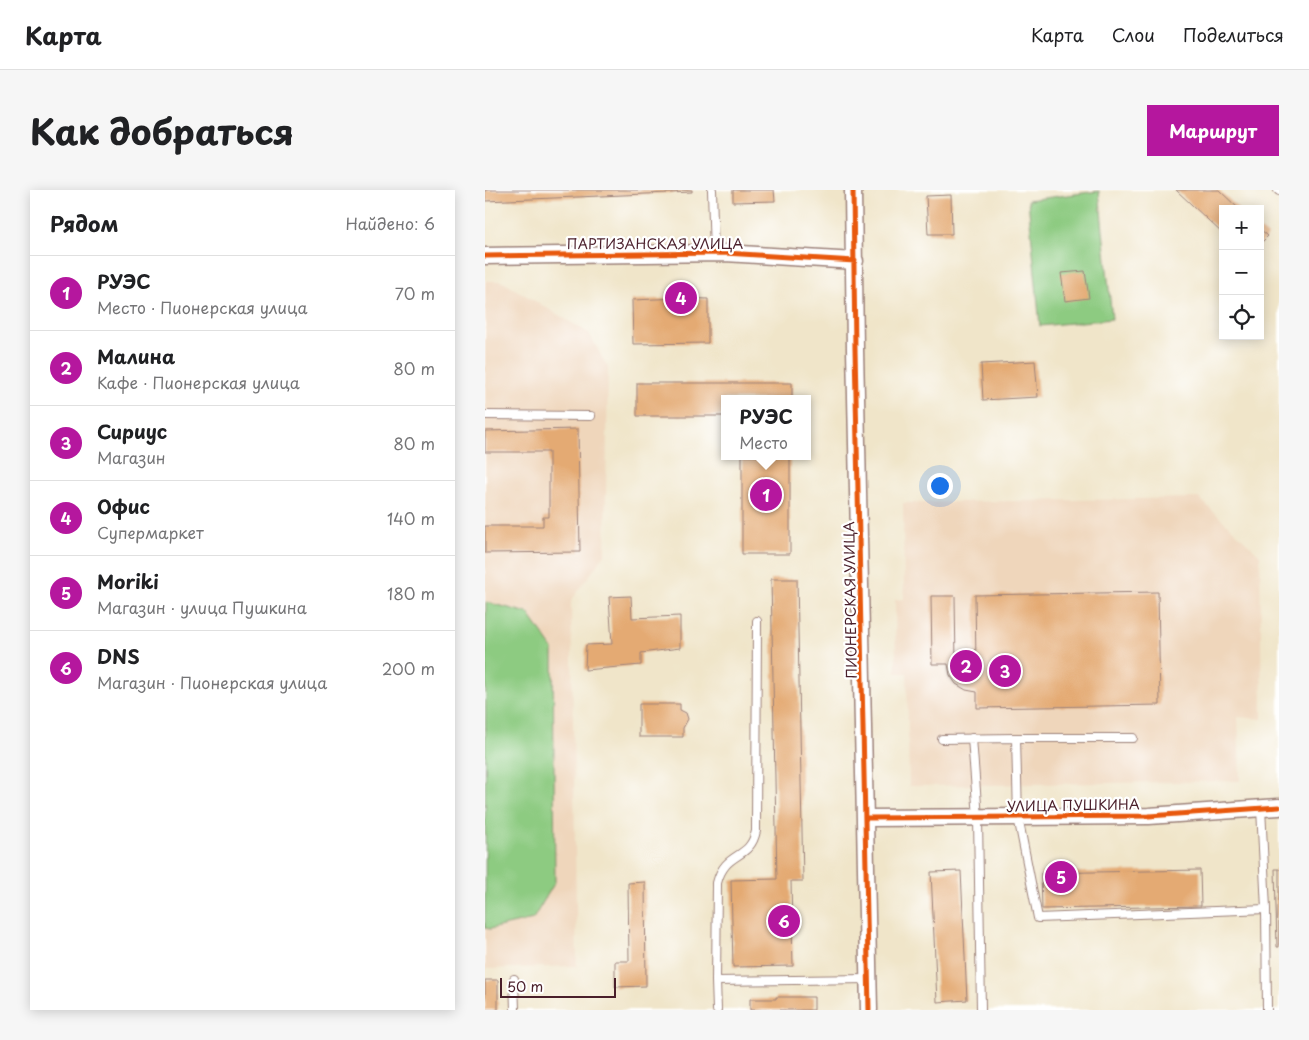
<!DOCTYPE html>
<html lang="ru">
<meta charset="utf-8">
<style>
:root{--surface:#fff;--page:#f6f6f6;--text:#202124;--muted:#757577;--line:#e0e0e0;--accent:#b5179e}
body{margin:0;font-family:"Playpen Sans",sans-serif;background:var(--page);color:var(--text)}
.controls{position:absolute;right:15px;top:15px;display:grid;overflow:hidden;border-radius:0px;box-shadow:0 2px 12px #0003}
.controls button{width:45px;height:45px;display:grid;place-items:center;padding:0;border:0;border-bottom:1px solid var(--line);background:var(--surface);color:var(--text);font:25px sans-serif}
.scale{position:absolute;left:15px;bottom:12px;width:116px;box-sizing:border-box;padding-left:5px;border:2px solid #4a1f2b;border-top:0;font-size:14px;line-height:18px;white-space:nowrap;color:#4a1f2b;-webkit-text-stroke:4px #fff;paint-order:stroke}
.you{position:absolute;left:454px;top:295px;width:18px;height:18px;margin:-12px;border:4px solid #fff;border-radius:50%;background:#1a73e8;box-shadow:0 0 0 8px #1a73e833}
.badge{display:grid;place-items:center;width:32px;height:32px;border-radius:50%;background:var(--accent);color:#fff;font-size:16px;font-weight:700}
.pin{position:absolute;translate:-50% -50%;border:2px solid #fff;box-shadow:0 1px 5px #0006}
.popup{position:absolute;left:236px;top:205px;width:90px;height:65px;box-sizing:border-box;display:grid;place-content:center;border-radius:0px;background:var(--surface);filter:drop-shadow(0 1px 4px #0005);font-size:16px;white-space:nowrap;color:var(--muted)}
.popup b{font-size:19px;color:var(--text)}
.popup::after{content:'';position:absolute;left:50%;top:100%;margin-left:-10px;border:10px solid transparent;border-top-color:var(--surface)}
.list{margin:0;padding:0;list-style:none}
h2{display:flex;justify-content:space-between;align-items:center;height:65px;margin:0;padding:0 20px;font-size:21px}
h2 small{font-size:16px;font-weight:400;color:var(--muted)}
.list li{display:grid;grid-template-columns:32px 1fr auto;gap:15px;align-items:center;box-sizing:border-box;height:75px;padding:0 20px;border-top:1px solid var(--line)}
.list b{display:block;font-size:19px;white-space:nowrap}
.list p{margin:0;font-size:16px;white-space:nowrap;color:var(--muted)}
.list em{font-size:16px;font-style:normal;color:var(--muted)}
.icon{flex:none;width:28px;height:28px;fill:none;stroke:currentColor;stroke-width:2;stroke-linecap:round;stroke-linejoin:round}
.map{position:relative;flex:none;width:794px;height:820px;overflow:hidden;border-radius:0px}
header{display:flex;align-items:center;gap:30px;box-sizing:border-box;height:70px;padding:0 25px;background:var(--surface);border-bottom:1px solid var(--line)}
header strong{font-size:24px}
nav{display:flex;gap:28px;margin-inline-start:auto;font-size:18px}
.intro{display:flex;align-items:center;justify-content:space-between;box-sizing:border-box;height:120px;padding:0 30px}
h1{margin:0;font-size:35px}
.button{padding:12px 22px;border-radius:0px;background:var(--accent);color:#fff;font-size:18px;font-weight:700}
main{display:flex;gap:30px;padding:0 30px}
aside{flex:1;background:var(--surface);border-radius:0px;box-shadow:0 2px 12px #0003}
.map>svg:first-child{display:block}
.built{fill:#efd6bb}
.green{fill:#8dcb81;stroke:#6c7556}
.building{fill:#e4aa73}
.lines{fill:none;stroke-linecap:round;stroke-linejoin:round}
.lane-casing{stroke:#9d827a;stroke-width:10}
.street-casing{stroke:#9d827a;stroke-width:19}
.lane{stroke:#fff;stroke-width:8}
.street{stroke:#fff;stroke-width:16}
.cycleway-casing{stroke:#fff;stroke-width:8}
.cycleway{stroke:#e8590c;stroke-width:5}
.labels{text-anchor:middle;dominant-baseline:central;stroke-width:4.5;stroke-linejoin:round;paint-order:stroke}
.street-label{font-size:14px;fill:#4a1f2b;stroke:#fff}
</style>
<header>
<strong>Карта</strong>
<nav><a>Карта</a><a>Слои</a><a>Поделиться</a></nav>
</header>
<div class="intro"><h1>Как добраться</h1><a class="button">Маршрут</a></div>
<main>
<aside>
<h2>Рядом<small>Найдено: 6</small></h2>
<ul class="list">
<li><span class="badge">1</span><div><b>РУЭС</b><p>Место · Пионерская улица</p></div><em>70 m</em></li>
<li><span class="badge">2</span><div><b>Малина</b><p>Кафе · Пионерская улица</p></div><em>80 m</em></li>
<li><span class="badge">3</span><div><b>Сириус</b><p>Магазин</p></div><em>80 m</em></li>
<li><span class="badge">4</span><div><b>Офис</b><p>Супермаркет</p></div><em>140 m</em></li>
<li><span class="badge">5</span><div><b>Moriki</b><p>Магазин · улица Пушкина</p></div><em>180 m</em></li>
<li><span class="badge">6</span><div><b>DNS</b><p>Магазин · Пионерская улица</p></div><em>200 m</em></li>
</ul>
</aside>
<div class="map">
<svg width="794" height="820" viewBox="0 0 794 820">
<rect width="100%" height="100%" fill="#fff"/>
<filter id="ink" filterUnits="userSpaceOnUse"><feTurbulence type="fractalNoise" baseFrequency=".02" numOctaves="2"/><feDisplacementMap in="SourceGraphic" scale="10" xChannelSelector="R" yChannelSelector="G"/><feConvolveMatrix kernelMatrix="1 2 1 2 8 2 1 2 1" color-interpolation-filters="sRGB"/></filter>
<filter id="wash" filterUnits="userSpaceOnUse"><feTurbulence type="fractalNoise" baseFrequency=".0096" numOctaves="4" result="noise"/><feDisplacementMap in="SourceGraphic" scale="20" xChannelSelector="R" yChannelSelector="G"/><feGaussianBlur stdDeviation="1.12" result="paint"/><feColorMatrix in="noise" values="0 0 0 0 0 0 0 0 0 0 0 0 0 0 0 0 0 1.4 0 .05"/><feComposite in="paint" operator="in"/></filter>
<g filter="url(#wash)">
<rect width="100%" height="100%" fill="#f0e5c9"/>
<!-- built -->
<path class="built" d="M0 91H16L104 143 123 178 120 364 86 411 92 776 0 779Z
M714 308 775 365 777 529 753 527 755 591 424 596 422 483H411L410 410 419 409 418 313Z"/>
<!-- green -->
<path class="green" d="M614 1 627 129 555 136 543 10Z
M1 412 43 423 68 459 70 692 48 729 5 739 0 738Z"/>
<g id="blocks">
<!-- building -->
<path class="building" d="M0 0H207V2L0 11Z
M248 0H289L290 11 248 12Z
M691 0H734L754 19H738V44Z
M466 5 467 44H443L441 6Z
M775 39 783 46 775 54Z
M600 81 604 108 580 111 576 83Z
M196 108 223 109V153L148 154 147 110Z
M550 171 553 207 498 210 496 174Z
M152 193H307V209H240V226H152Z
M93 239 95 362 0 363V336H58V327H64V262H0V241Z
M257 266H305V364H257Z
M286 389H312L318 691H306L308 776 248 777 246 690 292 689Z
M673 402 675 515 492 518V502L481 500 471 494 465 485 463 474H447L446 406H470L471 474 491 473 490 405Z
M146 406 147 428 195 426V458L156 463V475L100 480 101 455 127 454 124 407Z
M154 514H195V520L201 523 203 529 198 538V547H154Z
M790 679H794V757H792Z
M715 680 716 716 557 719 556 683Z
M476 681 482 810 452 812 446 682Z
M160 692 161 796 130 797V771H144L143 693Z
M0 790H13V820H0Z
M291 807H329V820H265V809H291Z"/>
</g>
</g>
<g filter="url(#ink)">
<use href="#blocks" fill-opacity="0" stroke="#9d827a" stroke-width="1"/>
<g class="lines">
<defs>
<path id="lane" d="M227 0 229 63
M793 0 794 1
M0 225 106 226
M487 548 493 628 496 820
M531 548H648
M457 549 531 548 533 627 553 728 781 719 776 618
M781 719 782 820
M29 789 30 820
M231 791 232 693C240 660 265 671 271 641L272 431
M232 820 231 791 384 789"/>
<path id="street" d="M368 0 370 159 384 820
M0 66 240 63 370 71
M382 628 664 626 794 617"/>
</defs>
<!-- lane casing -->
<use href="#lane" class="lane-casing"/>
<!-- street casing -->
<use href="#street" class="street-casing"/>
<!-- lane -->
<use href="#lane" class="lane"/>
<!-- street -->
<use href="#street" class="street"/>
<defs>
<path id="cycleway" d="M368 0 370 159 384 820
M0 66 240 63 370 71
M382 628 664 626 794 617"/>
</defs>
<!-- cycleway casing -->
<use href="#cycleway" class="cycleway-casing"/>
<!-- cycleway -->
<use href="#cycleway" class="cycleway"/>
</g>
</g>
<g class="labels">
<!-- street labels -->
<g class="street-label">
<text x="170" y="53">ПАРТИЗАНСКАЯ УЛИЦА</text>
<text transform="translate(365 410) rotate(-91)">ПИОНЕРСКАЯ УЛИЦА</text>
<text transform="translate(588 615) rotate(-1)">УЛИЦА ПУШКИНА</text>
</g>
</g>
</svg>
<div class="controls">
<button>+</button>
<button>−</button>
<button><svg class="icon" aria-label="locate" viewBox="0 0 24 24"><circle cx="12" cy="12" r="6"/><path d="M12 2v4M12 18v4M2 12h4M18 12h4"/></svg></button>
</div>
<div class="scale">50 m</div>
<div class="you"></div>
<div class="pin badge" style="left:281px;top:305px">1</div>
<div class="popup"><b>РУЭС</b>Место</div>
<div class="pin badge" style="left:481px;top:476px">2</div>
<div class="pin badge" style="left:520px;top:481px">3</div>
<div class="pin badge" style="left:196px;top:108px">4</div>
<div class="pin badge" style="left:576px;top:687px">5</div>
<div class="pin badge" style="left:299px;top:731px">6</div>
</div>
</main>
